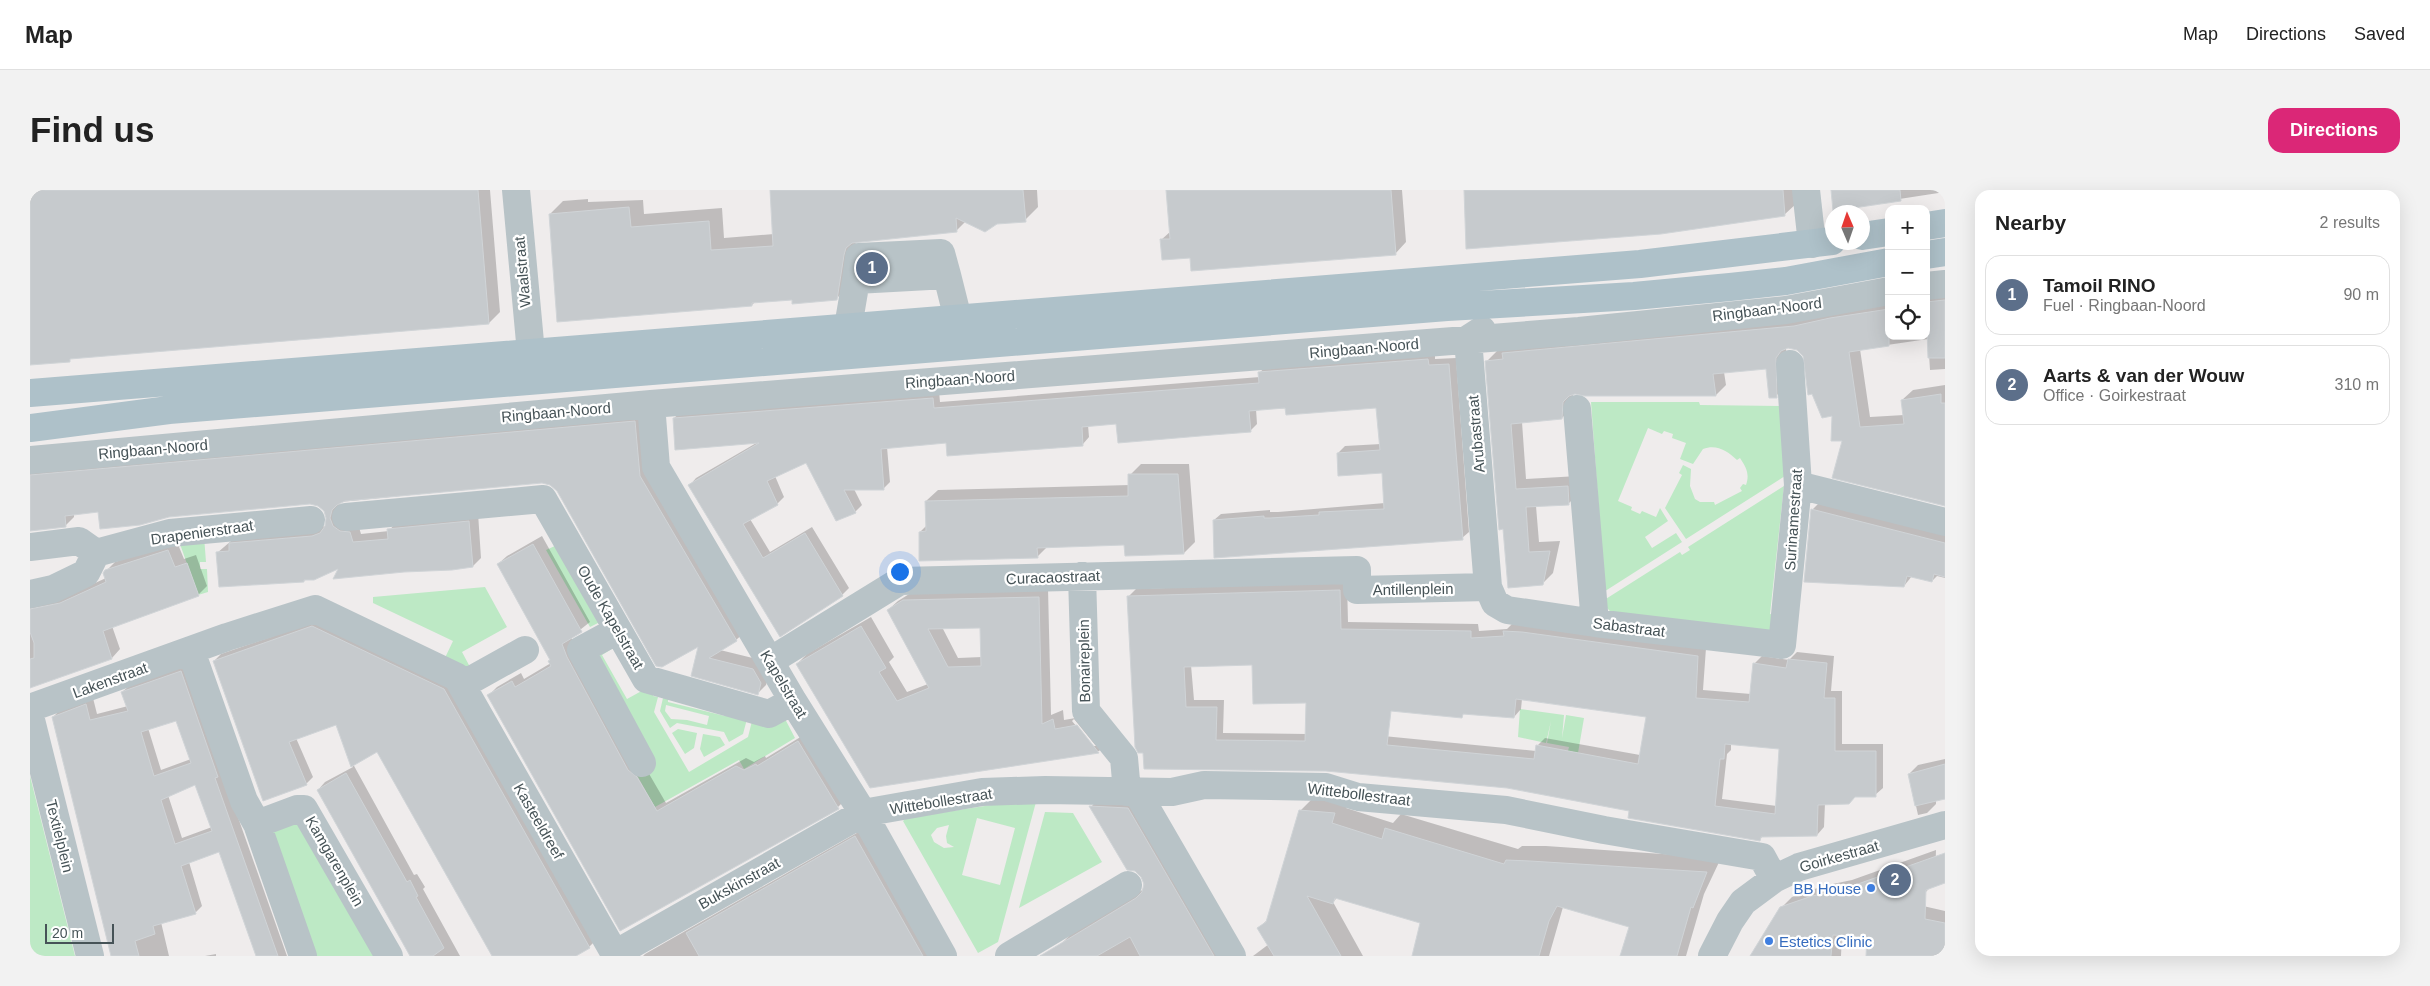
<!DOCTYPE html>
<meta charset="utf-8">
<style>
:root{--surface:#fff;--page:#f2f2f2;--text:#222;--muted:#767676;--line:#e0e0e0;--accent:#db2777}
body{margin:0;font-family:Helvetica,sans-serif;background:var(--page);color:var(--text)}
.controls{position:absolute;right:15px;top:15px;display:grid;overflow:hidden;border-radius:10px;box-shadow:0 5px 20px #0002}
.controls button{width:45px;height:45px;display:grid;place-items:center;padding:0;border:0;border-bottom:1px solid var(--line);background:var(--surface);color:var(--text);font:25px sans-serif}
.compass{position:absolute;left:1795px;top:15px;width:45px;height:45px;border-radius:50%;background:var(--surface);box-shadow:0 5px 20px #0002;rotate:358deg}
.scale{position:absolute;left:15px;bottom:12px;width:69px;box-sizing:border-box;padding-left:5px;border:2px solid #465357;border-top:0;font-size:14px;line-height:18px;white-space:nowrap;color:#465357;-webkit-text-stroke:4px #fff;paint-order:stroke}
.you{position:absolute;left:869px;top:381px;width:18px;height:18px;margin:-12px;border:4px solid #fff;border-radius:50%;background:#1a73e8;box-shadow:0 0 0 8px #1a73e833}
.badge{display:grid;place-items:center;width:32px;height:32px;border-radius:50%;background:var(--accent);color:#fff;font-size:16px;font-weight:700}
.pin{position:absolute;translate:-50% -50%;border:2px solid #fff;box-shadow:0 1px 5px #0006}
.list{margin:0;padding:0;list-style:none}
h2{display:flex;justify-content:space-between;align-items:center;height:65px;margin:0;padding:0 20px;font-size:21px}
h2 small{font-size:16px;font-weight:400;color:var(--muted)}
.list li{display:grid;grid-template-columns:32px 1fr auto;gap:15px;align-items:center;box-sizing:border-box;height:80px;margin:0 10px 10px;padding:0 10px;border:1px solid var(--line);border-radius:15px}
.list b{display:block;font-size:19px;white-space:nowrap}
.list p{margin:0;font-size:16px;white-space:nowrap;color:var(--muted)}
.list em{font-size:16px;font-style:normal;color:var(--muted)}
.icon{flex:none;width:28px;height:28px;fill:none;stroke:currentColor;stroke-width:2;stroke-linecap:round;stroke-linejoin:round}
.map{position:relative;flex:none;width:1915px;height:766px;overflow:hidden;border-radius:15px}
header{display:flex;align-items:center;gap:30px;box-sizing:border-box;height:70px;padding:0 25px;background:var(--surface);border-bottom:1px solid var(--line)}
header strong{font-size:24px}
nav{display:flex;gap:28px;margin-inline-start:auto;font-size:18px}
.intro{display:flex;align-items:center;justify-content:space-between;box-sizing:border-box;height:120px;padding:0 30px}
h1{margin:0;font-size:35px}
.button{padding:12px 22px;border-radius:15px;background:var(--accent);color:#fff;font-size:18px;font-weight:700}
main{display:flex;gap:30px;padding:0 30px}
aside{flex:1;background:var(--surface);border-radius:15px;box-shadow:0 5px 20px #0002}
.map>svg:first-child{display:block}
.green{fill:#bde9c5;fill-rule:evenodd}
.shadow{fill:#0003;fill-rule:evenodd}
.building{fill:#c6cacd;stroke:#d0d4d7;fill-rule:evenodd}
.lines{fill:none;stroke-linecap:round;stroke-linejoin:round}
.minor{stroke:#b8c3c7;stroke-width:28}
.major{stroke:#aec1c9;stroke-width:28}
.shop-dot{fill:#3f7fe0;stroke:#fff;stroke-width:2}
.labels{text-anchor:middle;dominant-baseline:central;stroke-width:4.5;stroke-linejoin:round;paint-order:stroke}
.street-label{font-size:15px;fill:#465357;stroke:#fff}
.shop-label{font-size:15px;fill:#366cbe;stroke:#fff;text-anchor:end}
</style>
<header>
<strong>Map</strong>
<nav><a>Map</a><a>Directions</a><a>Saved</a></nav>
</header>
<div class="intro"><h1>Find us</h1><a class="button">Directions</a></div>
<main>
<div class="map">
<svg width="1915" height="766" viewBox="0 0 1915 766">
<rect width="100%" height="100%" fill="#efecec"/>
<!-- green -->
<path class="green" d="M1561 212H1669L1670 215 1755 216V286L1656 349 1635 318 1652 285 1649 283 1653 275 1661 279 1660 296 1665 309 1670 312H1684L1685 315 1712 301 1710 298 1713 294 1716 295C1720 284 1716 277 1710 268L1707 270C1697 261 1687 254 1673 259L1663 274 1650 269 1656 253 1642 248 1643 244 1634 241 1632 244 1618 238 1588 311 1602 317 1601 320 1610 324 1612 321 1626 327 1630 318 1638 331 1615 347 1622 358 1646 343 1652 352 1569 405 1570 336Z
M1754 296 1740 424 1746 425 1744 435 1738 442 1582 423 1571 412 1650 362 1652 365 1660 360 1658 357Z
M174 346 176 372H170V379H177L178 402 168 405 150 354Z
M527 355 572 431 560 437 516 360Z
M455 397 477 437 432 462 440 477 432 482 414 470 423 451 343 413V407Z
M585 457 572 465 597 509 617 498 625 500 623 506 628 507 624 522 659 582 718 547 722 531 754 527 765 548 714 579 709 570 625 617 604 580 569 470 568 461Z
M633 508 638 509V512L695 526 696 524 717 529 713 544 699 552 694 542 647 533 640 538 630 521ZM636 515 679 526 677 535 657 530 641 529 635 521Z
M1490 519 1534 525 1532 548 1536 525 1554 528 1548 563 1538 561 1539 557 1517 553 1521 531 1516 553 1488 547Z
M648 539 667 543 664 558 655 564 642 543Z
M673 544 690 547 695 555 674 567 670 559Z
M0 586 45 766H0Z
M1006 612 968 752 948 763 873 631 876 628 968 614ZM947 628 985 638 970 695 932 685ZM919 635 916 646 917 653 924 657 914 658 904 652 901 645 907 638Z
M1015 622 1043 623 1072 672 989 718Z
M265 627 351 766H280L241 640Z"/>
<!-- shadow -->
<path class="shadow" d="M0 0H460L470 122 459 133 42 167 39 170 0 174Z
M740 0H1007L1008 17 995 30 936 31 926 41 826 51 820 95 806 109 763 108 726 111 722 115 520 24 533 11 558 9V12L613 10 614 24 692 18 694 48 744 44Z
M1137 0H1372L1376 52 1365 64 1162 67 1131 50 1141 41Z
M1435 0H1766L1767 13 1754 25Z
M1802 0H1915V2L1804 19Z
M1915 101V179L1900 180 1898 149 1830 159 1840 227 1874 225 1872 210 1883 200 1915 195V316L1813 250 1774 165 1768 159 1759 157 1756 158V196L1746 206 1737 178 1694 182 1696 195 1686 205 1543 203 1542 217 1532 228 1492 232 1496 289 1548 286 1549 303 1539 313 1506 316 1509 352 1530 351 1523 383 1512 394 1479 396 1457 171 1467 161 1859 111V146H1896V104Z
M1405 162V169L1426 168 1439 342 1432 348 1184 330 1191 324 1240 320V322H1248L1355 313 1353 281 1308 263 1315 256 1351 254 1347 216 1226 219 1227 234 1220 241 1087 233 1058 235 1059 247 1053 254 917 252 857 257 860 292 853 299H824L832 315 825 322 777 271 745 286 754 307 747 314 720 329 740 362 782 337 819 398 812 405 750 445 660 295 666 288 728 252 644 228 651 222 909 201 910 212 1230 187V182L1237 176Z
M613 223 715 442 706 450 690 460 731 470 739 484 736 495 728 503 662 485 670 454 528 300 521 294 512 292 310 312 309 319 328 334 331 344 359 341 367 331 448 323 451 368 443 376 310 377 273 391 187 363 208 345 297 336 298 328 295 321 289 315 280 313 69 321 44 324V327L35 336 0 340V274Z
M1111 274H1159L1165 352 1154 363 1096 354 1018 356 1007 367 890 342 897 335 896 311 908 300 1100 295V285Z
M1791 311 1915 342V388L1907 386 1902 391 1882 386 1874 396 1775 390 1783 319Z
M512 346 560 432 541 447 546 458 636 613 716 568 724 572 735 566 736 568 777 543 817 608 808 617 590 739 459 505 467 497 491 483 494 489 521 473 522 469 468 374 477 366Z
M147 352 154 369 166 365 177 396 168 405 82 436 90 459 82 468 0 496V414L39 405 76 388V381L85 372Z
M1317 392 1318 432 1448 434 1449 441 1477 439 1482 434 1676 458 1673 500 1721 504 1724 474 1732 466 1759 470 1767 462 1804 466 1801 501H1812V554H1853V598L1845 605 1825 606 1795 613 1794 637 1787 645H1734L1730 649 1601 620 1478 597 1303 581 1115 578 1098 407 1106 399ZM1223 474 1278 512 1277 544 1193 543 1194 510H1164L1161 475ZM1492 509 1617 525 1610 565 1515 548 1507 556 1506 561 1333 544 1336 518 1431 526 1435 523 1484 527 1491 519ZM1701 554 1751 558 1747 616 1692 609 1697 564 1701 560Z
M1018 398 1021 525 1033 520 1034 530 1057 526 1078 552 1069 561 841 597 767 474 777 464 841 427 864 467 859 472 877 502 898 494 858 420 868 411 884 401ZM912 437H951L952 467 928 468ZM1044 529 1066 556H1063L1042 531Z
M290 430 421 492 566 750 559 757 544 766H463L347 561 323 574 384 685 387 684 395 697 393 699 430 766H382L288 600 295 592 323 577 307 533 266 548 283 587 276 594 184 471 191 464Z
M158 475 192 582 257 766H227L190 661 159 672 172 716 165 723 131 732 139 766H82L23 527 30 520 63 508 67 524 98 516 92 502 99 496ZM146 529 161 569 131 580 118 538ZM166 594 182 637 152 648 138 605Z
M1915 569V607L1906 609V614L1897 623 1888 625 1879 584 1888 575Z
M1075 602 1113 603 1211 766H1010L1030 755 1044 741 1114 699 1113 687 1061 617Z
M1285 606 1319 608 1316 618 1363 633 1371 624 1488 659 1492 656H1516L1691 668 1674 704 1656 766H1592L1600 737 1533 717 1519 766H1383L1393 733 1307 708 1303 712 1333 766H1223L1239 754 1229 738 1239 728 1270 621Z
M832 640 904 766H613L615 764Z
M1906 660 1905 692 1895 703 1841 704 1915 721V766H1837L1838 746 1812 744 1811 766H1721L1751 718 1762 707 1793 696 1822 690Z
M186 764V766H175Z"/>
<!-- building -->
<path class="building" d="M0 0H448L459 134 40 169V172L0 175Z
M740 0H993L996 32 967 34 955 42 926 28 927 42 822 53 816 58 814 65 807 110 762 114V110L722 113V116L527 132 519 24 599 17 601 37 679 31 681 60 743 56Z
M1136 0H1361L1366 65 1161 81 1160 68 1132 70 1130 49H1140Z
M1434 0H1753L1755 26 1631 44 1436 59Z
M1801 0H1870L1871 11 1803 21Z
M1915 110V168H1898L1896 112Z
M1859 119V156L1819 162 1830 237 1874 234 1871 210 1911 204V213H1915V316L1802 288 1812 251H1801L1802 226 1792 228 1782 204 1778 205 1773 166 1767 160 1758 158 1751 161 1746 168 1747 208H1739L1736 179 1683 184 1686 206H1555L1545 204 1539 206 1533 212 1532 229 1481 234 1486 299 1538 296 1539 315 1496 317 1499 362 1520 361 1513 395 1478 398 1473 339 1469 340 1455 171 1473 169 1472 163 1764 136 1800 128Z
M1398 169 1399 175 1419 174 1433 350 1184 368 1183 330 1234 326V328H1240L1289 325V322L1354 319 1352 283 1308 286 1307 263 1350 260 1346 218 1256 225 1255 218 1219 221 1221 242 1182 245 1088 253 1086 234 1052 237 1053 256 917 266 916 253 851 259 854 300H814L826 323 806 331 776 273 737 291 748 315 713 334 733 368 775 343 813 406 750 447 658 295 729 253 645 260 643 228 903 208 904 218 1229 193 1228 182Z
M605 231 610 286 707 451 679 468 723 479 731 493 728 505 661 486 668 457 632 477 626 476 527 301 520 295 512 293 315 311 307 315 302 320 300 328 303 336 310 341 320 342 323 352 358 349 357 339 439 331 443 377 422 380 374 382 303 389 308 379 284 390H274V392L189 397 186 362 199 361V353L282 346 290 343 295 336 296 328 294 321 288 316 280 314 139 327 110 335 70 339 68 322 35 326 36 337 0 341V285Z
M1098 284H1148L1154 364 1095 366 1094 355 1007 358 1008 368 889 371V342L896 341 895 311 1098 306Z
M1781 319 1915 353V387L1904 384 1902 392 1877 386 1874 397 1774 392Z
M503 354 552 442 532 454 537 467 598 580 607 587 627 621 706 576 714 580 726 574 727 576 768 551 809 619 590 741 457 505 482 491 485 497 521 476 518 471 520 470 467 374Z
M138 360 145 377 157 373 169 406 73 441 82 469 0 498V469L4 468V453L0 442V419L30 413 76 392 73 383 75 380Z
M1310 400 1311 439 1441 441V448L1474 446 1473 441 1492 442 1668 466 1666 508 1719 512 1723 473 1756 478 1758 469 1797 473 1794 508H1805V561H1846V607H1825L1819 614 1788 615 1787 646 1731 647 1730 651 1598 628 1599 621 1477 598 1296 581 1114 579 1113 563H1108L1105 557 1097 406ZM1222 475 1223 514 1276 513 1275 551 1186 550 1187 517H1156L1154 477ZM1486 509 1616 527 1608 574 1506 555 1504 569 1357 555 1361 521 1432 528 1433 524 1484 528ZM1695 554 1749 559 1745 624 1685 616 1690 569H1694Z
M1009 407 1012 534 1023 529 1025 539 1047 535 1069 563 840 598 766 474 831 436 856 478 849 482 867 511 899 498 857 420 873 410ZM950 438 951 476 918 477 898 439Z
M282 436 414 499 560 758 546 766H462L347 562 321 577 306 535 259 552 277 595 233 611 183 471Z
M151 481 188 587 185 588 248 766H226L189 662 151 676 166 724 123 736 125 744 105 751 109 766H81L22 527 56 514 60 530 98 521 91 502ZM146 531 161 573 124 586 111 542ZM165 595 182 641 145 654 131 610Z
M1915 574V609L1885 616 1878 584Z
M316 583 377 692 380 690 388 706 386 707 414 758 403 766H380L287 600Z
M1059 616 1098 618 1184 766H1110L1100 747 1067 766H1010L1106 708 1112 702 1114 694 1111 687 1105 681 1097 680Z
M1269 620 1305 623 1302 633 1352 649 1355 638 1474 674 1476 670 1500 671 1677 682 1663 718 1661 717 1647 766H1590L1599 737 1527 716 1519 731 1509 766H1382L1390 733 1305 708 1303 714 1277 706 1311 766H1244L1227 738 1236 732Z
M825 646 893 766H669L656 743Z
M1915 663V693L1896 700 1895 729 1915 733V766H1836L1837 747 1803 745 1801 766H1720L1750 717 1782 706 1811 700Z"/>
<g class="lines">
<!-- minor -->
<path class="minor" d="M486 0 501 163
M1776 0 1782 54
M826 90 829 67 911 63 917 85
M1896 96 1915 94
M818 137 826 90 917 85 928 129
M1452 140 1438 149 1458 397 1465 413 1477 420 1565 433 1752 455 1768 295 1760 174
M621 214 626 277 763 511 833 623 913 766
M1547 219 1565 433
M0 270 621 214 1549 141 1756 120 1859 101
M1768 295 1915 332
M316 327 513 309 616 489 739 524 763 511
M0 357 49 351 66 363
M1052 386 1056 521 1094 568 1097 602
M0 404 23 399 56 383 66 363 140 343 281 330
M588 440 551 460 612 573
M161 461 214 611 227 634 273 766
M740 471 870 391 1327 380V400L1458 397
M432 495 495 460
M0 518 197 447 285 419 427 487 586 766
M0 526 60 766
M1107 602 1202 766
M227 634 267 619H274L359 766
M585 764 833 623 952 602 1015 600 1142 602 1174 595 1296 597 1328 607 1476 620 1574 640 1732 667 1744 689
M979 766 1098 695
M1682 766 1700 731 1713 712 1744 689 1769 677 1915 635"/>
<!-- major -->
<path class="major" d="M1896 36 1915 33
M1832 46 1859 42
M1896 65 1915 62
M0 203 1610 74 1802 51
M0 238 139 220 1417 117 1604 106 1700 97 1756 91 1859 72"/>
</g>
<!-- markers -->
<g class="shop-dot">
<circle cx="1841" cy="698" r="5"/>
<circle cx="1739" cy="751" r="5"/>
</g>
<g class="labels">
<!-- street labels -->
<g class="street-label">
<text transform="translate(492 82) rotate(-95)">Waalstraat</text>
<text transform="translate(1737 119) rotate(-7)">Ringbaan-Noord</text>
<text transform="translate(1334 158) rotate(-5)">Ringbaan-Noord</text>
<text transform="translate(930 189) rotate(-4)">Ringbaan-Noord</text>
<text transform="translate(526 222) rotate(-5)">Ringbaan-Noord</text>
<text transform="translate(1446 244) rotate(-95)">Arubastraat</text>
<text transform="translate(123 259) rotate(-5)">Ringbaan-Noord</text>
<text transform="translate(1763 330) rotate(-86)">Surinamestraat</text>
<text transform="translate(172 342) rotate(-8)">Drapenierstraat</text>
<text transform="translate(1023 387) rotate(-2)">Curacaostraat</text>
<text transform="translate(1383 399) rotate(-1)">Antillenplein</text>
<text transform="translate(581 427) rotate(60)">Oude Kapelstraat</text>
<text transform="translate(1599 437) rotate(7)">Sabastraat</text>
<text transform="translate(1054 471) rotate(-91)">Bonaireplein</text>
<text transform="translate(80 490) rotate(-20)">Lakenstraat</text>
<text transform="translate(754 494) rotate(59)">Kapelstraat</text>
<text transform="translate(1329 604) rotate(7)">Wittebollestraat</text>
<text transform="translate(911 611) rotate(-9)">Wittebollestraat</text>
<text transform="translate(509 631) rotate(60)">Kasteeldreef</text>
<text transform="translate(30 646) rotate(76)">Textielplein</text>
<text transform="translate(1809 666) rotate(-16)">Goirkestraat</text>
<text transform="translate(305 671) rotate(60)">Kamgarenplein</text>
<text transform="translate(709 693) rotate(-29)">Bukskinstraat</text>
</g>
<!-- shop labels -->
<g class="shop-label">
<text x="1831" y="698">BB House</text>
<text x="1749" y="751" text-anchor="start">Estetics Clinic</text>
</g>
</g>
</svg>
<div class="controls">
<button>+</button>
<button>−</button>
<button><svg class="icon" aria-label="locate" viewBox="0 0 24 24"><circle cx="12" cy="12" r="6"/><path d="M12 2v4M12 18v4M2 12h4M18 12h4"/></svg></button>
</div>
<svg class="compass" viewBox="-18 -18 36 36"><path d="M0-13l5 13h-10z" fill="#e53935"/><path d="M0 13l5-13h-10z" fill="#767676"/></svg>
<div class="scale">20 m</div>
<div class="you"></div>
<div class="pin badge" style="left:842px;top:78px;background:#5c6f8a">1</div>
<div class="pin badge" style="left:1865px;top:690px;background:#5c6f8a">2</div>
</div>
<aside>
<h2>Nearby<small>2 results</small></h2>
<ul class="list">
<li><span class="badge" style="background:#5c6f8a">1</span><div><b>Tamoil RINO</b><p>Fuel · Ringbaan-Noord</p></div><em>90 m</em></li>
<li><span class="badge" style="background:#5c6f8a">2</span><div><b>Aarts &amp; van der Wouw</b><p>Office · Goirkestraat</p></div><em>310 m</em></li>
</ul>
</aside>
</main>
